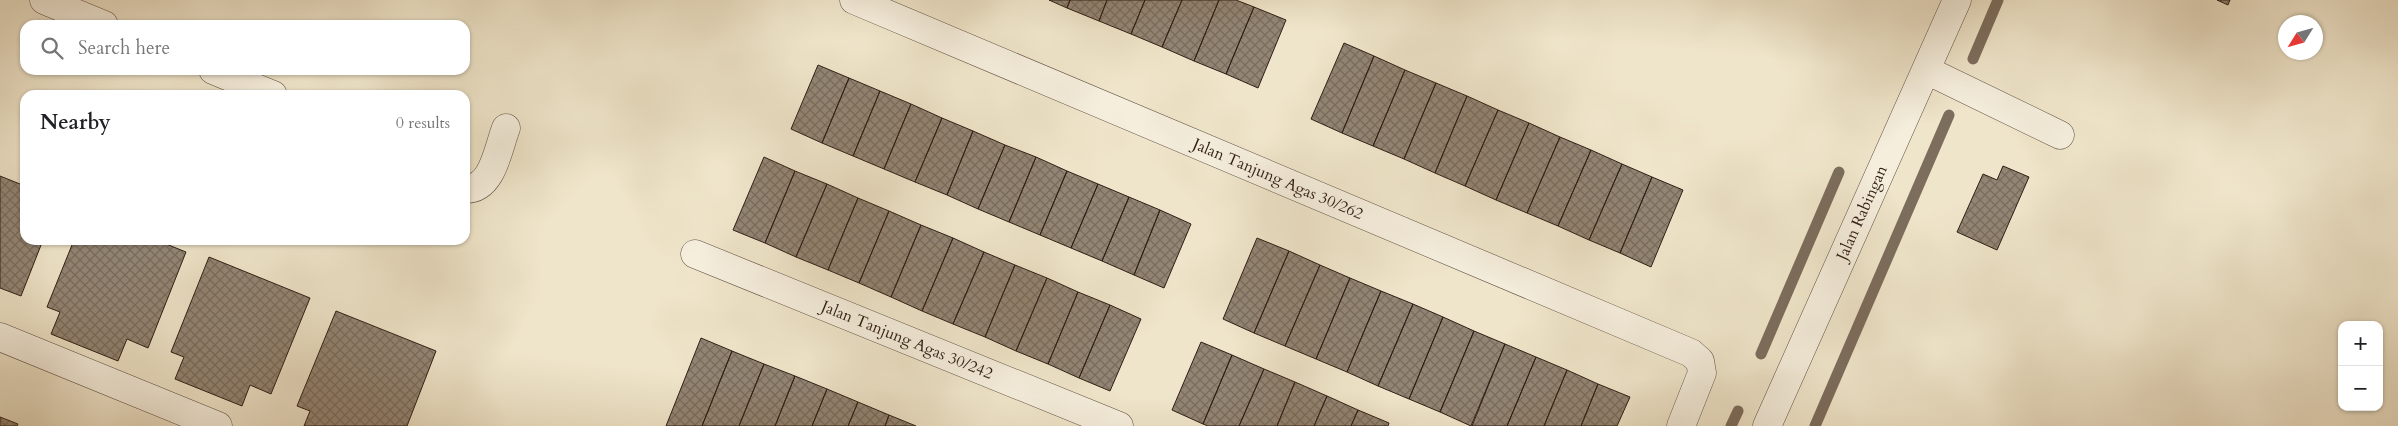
<!DOCTYPE html>
<meta charset="utf-8">
<style>
:root{--surface:#fff;--page:#f2f2f2;--text:#202124;--muted:#757577;--line:#e0e0e0}
body{margin:0;font-family:Cardo,serif;background:var(--page);color:var(--text)}
.controls{position:absolute;right:15px;bottom:15px;display:grid;overflow:hidden;border-radius:10px;box-shadow:0 1px 4px #0004}
.controls button{width:45px;height:45px;display:grid;place-items:center;padding:0;border:0;border-bottom:1px solid var(--line);background:var(--surface);color:var(--text);font:25px sans-serif}
.compass{position:absolute;left:2278px;top:15px;width:45px;height:45px;border-radius:50%;background:var(--surface);box-shadow:0 1px 4px #0004;rotate:233deg}
.list{margin:0;padding:0;list-style:none}
h2{display:flex;justify-content:space-between;align-items:center;height:65px;margin:0;padding:0 20px;font-size:21px}
h2 small{font-size:16px;font-weight:400;color:var(--muted)}
.icon{flex:none;width:28px;height:28px;fill:none;stroke:currentColor;stroke-width:2;stroke-linecap:round;stroke-linejoin:round}
.map{position:relative;flex:none;width:2398px;height:426px;overflow:hidden}
.search{position:absolute;background:var(--surface);box-shadow:0 1px 4px #0004;left:20px;top:20px;width:450px;height:55px;display:flex;align-items:center;gap:12px;box-sizing:border-box;padding:0 18px;border-radius:15px;color:var(--muted);font-size:19px}
.panel{position:absolute;background:var(--surface);box-shadow:0 1px 4px #0004;left:20px;top:90px;width:450px;height:155px;border-radius:15px}
.map>svg:first-child{display:block}
.lines{fill:none;stroke-linecap:round;stroke-linejoin:round}
.stream{stroke:#7c6d5d;stroke-width:11}
.building{fill:url(#building-cross-hatch);stroke:#301e16}
.street-casing{stroke:#605043;stroke-width:29}
.street{stroke:#f5eedd;stroke-width:28}
.labels{text-anchor:middle;dominant-baseline:central;stroke-width:4;stroke-linejoin:round;paint-order:stroke}
.street-label{font-size:16px;fill:#301e16;stroke:#f5eedd}
</style>
<div class="map">
<svg width="2398" height="426" viewBox="0 0 2398 426">
<defs>
<pattern id="building-cross-hatch" width="8" height="8" patternUnits="userSpaceOnUse" patternTransform="scale(1.25)"><rect width="8" height="8" fill="#938574"/><path d="M0 0l8 8M0 8l8-8" fill="none" stroke="#786c5e"/></pattern>
</defs>
<rect width="100%" height="100%" fill="#efe5ca"/>
<filter id="stains"><feTurbulence type="fractalNoise" baseFrequency=".004" numOctaves="4"/><feColorMatrix values="0 0 0 0 .2 0 0 0 0 .09 0 0 0 0 .02 0 0 0 .5 -.17"/></filter>
<radialGradient id="worn" r=".72"><stop offset=".6" stop-color="#630" stop-opacity="0"/><stop offset="1" stop-color="#630" stop-opacity=".3"/></radialGradient>
<g class="lines">
<!-- stream -->
<path class="stream" d="M1973 59 1998 0
M1761 354 1839 172
M1731 426 1738 411
M1815 426 1949 115"/>
</g>
<!-- building -->
<path class="building" d="M1049 0H1070L1067 8Z
M1070 0H1107L1099 21 1067 8Z
M1107 0H1145L1131 34 1099 21Z
M1145 0H1182L1162 47 1131 34Z
M1182 0H1219L1194 61 1162 47Z
M1219 0H1236L1254 7 1226 74 1194 61Z
M2217 0H2230L2228 5Z
M1254 7 1286 20 1258 88 1226 74Z
M1344 43 1374 56 1342 133 1311 119Z
M1374 56 1405 70 1373 146 1342 133Z
M818 65 849 78 822 143 791 129Z
M1405 70 1436 83 1404 159 1373 146Z
M849 78 880 91 853 156 822 143Z
M1436 83 1467 96 1435 173 1404 159Z
M880 91 911 104 884 169 853 156Z
M1467 96 1498 110 1465 186 1435 173Z
M911 104 942 118 915 182 884 169Z
M1498 110 1529 123 1496 200 1465 186Z
M942 118 973 131 947 195 915 182Z
M1529 123 1560 137 1527 213 1496 200Z
M973 131 1005 145 978 209 947 195Z
M1560 137 1591 150 1558 226 1527 213Z
M1005 145 1036 157 1009 222 978 209Z
M1591 150 1622 164 1589 240 1558 226Z
M764 157 795 171 765 243 733 230Z
M1036 157 1067 171 1040 235 1009 222Z
M1622 164 1652 177 1620 253 1589 240Z
M2003 166 2029 177 1997 250 1957 232 1983 174 1997 180Z
M795 171 827 184 796 257 765 243Z
M1067 171 1098 184 1071 248 1040 235Z
M0 176 25 186V240H43L21 296 0 288Z
M1652 177 1683 190 1651 267 1620 253Z
M827 184 858 198 828 270 796 257Z
M1098 184 1129 197 1102 261 1071 248Z
M1129 197 1160 210 1134 275 1102 261Z
M858 198 889 211 859 283 828 270Z
M1160 210 1191 224 1164 288 1134 275Z
M889 211 921 225 891 297 859 283Z
M921 225 953 238 922 311 891 297Z
M953 238 984 252 953 324 922 311Z
M1257 238 1289 251 1254 333 1223 319Z
M74 240H156L186 252 148 348 127 339 118 361 51 334 60 312 47 307Z
M1289 251 1320 265 1285 346 1254 333Z
M984 252 1015 265 985 337 953 324Z
M209 257 310 298 271 394 250 385 242 406 175 379 184 357 171 352Z
M1015 265 1047 278 1016 351 985 337Z
M1320 265 1350 278 1316 359 1285 346Z
M1047 278 1078 292 1048 364 1016 351Z
M1350 278 1381 291 1347 372 1316 359Z
M1381 291 1413 304 1378 386 1347 372Z
M1078 292 1110 305 1079 378 1048 364Z
M1413 304 1443 317 1409 399 1378 386Z
M1110 305 1141 319 1110 391 1079 378Z
M336 311 436 351 407 426H304L310 411 297 406Z
M1443 317 1474 331 1440 412 1409 399Z
M1474 331 1505 344 1471 426 1440 412Z
M701 338 732 351 702 426H666Z
M1201 342 1232 355 1203 424 1172 410Z
M1505 344 1536 357 1507 426H1472Z
M732 351 764 364 739 426H702Z
M1232 355 1264 369 1239 426H1208L1203 424Z
M1536 357 1567 370 1544 426H1507Z
M764 364 795 376 775 426H739Z
M1264 369 1295 382 1277 426H1239Z
M1567 370 1598 384 1581 426H1544Z
M795 376 827 389 812 426H775Z
M1295 382 1327 396 1314 426H1277Z
M1598 384 1630 397 1617 426H1581Z
M827 389 858 402 848 426H812Z
M1327 396 1358 410 1351 426H1314Z
M858 402 889 415 885 426H848Z
M1358 410 1389 423 1388 426H1351Z
M889 415 916 426H885Z
M0 417 18 424 17 426H0Z"/>
<g class="lines">
<defs>
<path id="street" d="M44 0 104 25
M854 0 1691 353 1700 361 1702 373 1681 426
M213 70 273 95
M1926 70 2060 135
M465 189C493 190 498 148 506 128
M695 254 1119 426
M0 337 218 426
M1767 426 1957 0"/>
</defs>
<!-- street casing -->
<use href="#street" class="street-casing"/>
<!-- street -->
<use href="#street" class="street"/>
</g>
<g class="labels">
<!-- street labels -->
<g class="street-label">
<text transform="translate(1278 179) rotate(23)">Jalan Tanjung Agas 30/262</text>
<text transform="translate(1862 213) rotate(-66)">Jalan Rabingan</text>
<text transform="translate(907 340) rotate(22)">Jalan Tanjung Agas 30/242</text>
</g>
</g>
<rect width="100%" height="100%" filter="url(#stains)"/>
<rect width="100%" height="100%" fill="url(#worn)"/>
</svg>
<div class="controls">
<button>+</button>
<button>−</button>
</div>
<svg class="compass" viewBox="-18 -18 36 36"><path d="M0-13l5 13h-10z" fill="#e53935"/><path d="M0 13l5-13h-10z" fill="#757577"/></svg>
<div class="search"><svg class="icon" aria-label="search" viewBox="0 0 24 24"><circle cx="10" cy="10" r="6"/><path d="M15 15l6 6"/></svg>Search here</div>
<section class="panel">
<h2>Nearby<small>0 results</small></h2>
<ul class="list">
</ul>
</section>
</div>
